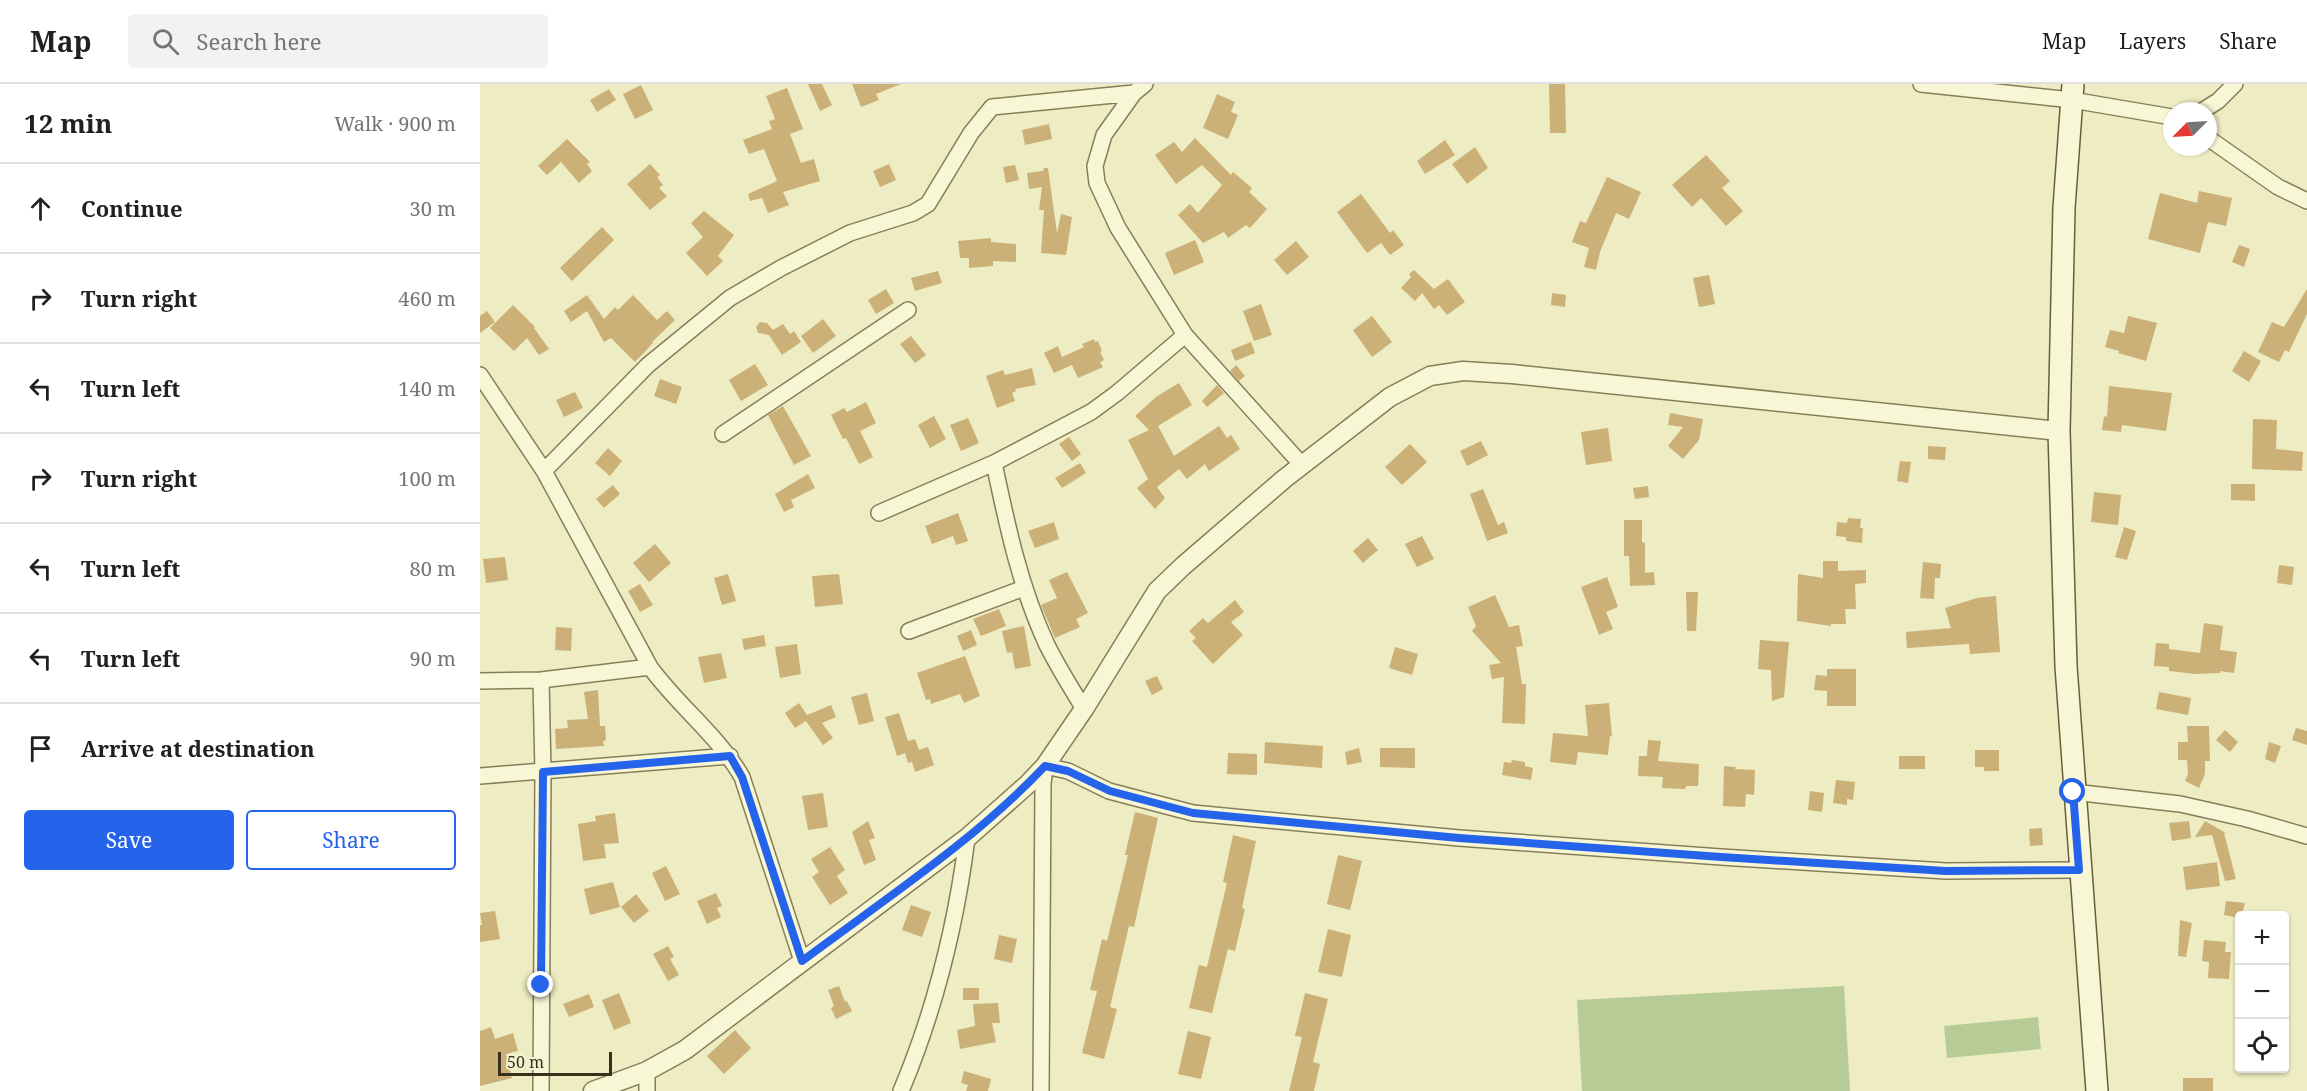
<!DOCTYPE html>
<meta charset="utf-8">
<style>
:root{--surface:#fff;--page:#f2f2f2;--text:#202124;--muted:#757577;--line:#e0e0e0;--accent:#2563eb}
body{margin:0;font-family:"Noto Serif",serif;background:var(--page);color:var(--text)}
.controls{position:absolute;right:18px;bottom:18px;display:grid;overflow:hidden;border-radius:6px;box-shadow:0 2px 4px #0004}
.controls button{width:54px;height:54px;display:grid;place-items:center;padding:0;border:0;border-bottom:2px solid var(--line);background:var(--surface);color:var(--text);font:30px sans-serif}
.compass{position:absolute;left:1683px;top:18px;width:54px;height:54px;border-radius:50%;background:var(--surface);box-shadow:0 2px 4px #0004;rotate:246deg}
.scale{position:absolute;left:18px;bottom:15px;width:114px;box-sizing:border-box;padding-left:6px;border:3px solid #37301d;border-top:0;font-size:16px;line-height:21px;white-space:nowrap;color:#37301d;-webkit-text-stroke:4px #f5f4d1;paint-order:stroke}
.stop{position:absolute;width:18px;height:18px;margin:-14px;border:4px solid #2563eb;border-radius:50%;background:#fff}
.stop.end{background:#2563eb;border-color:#fff;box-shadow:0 2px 6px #0008}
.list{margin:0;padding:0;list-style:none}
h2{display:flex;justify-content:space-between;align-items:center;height:78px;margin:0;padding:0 24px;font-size:26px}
h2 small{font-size:20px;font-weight:400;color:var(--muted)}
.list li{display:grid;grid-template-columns:39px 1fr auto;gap:18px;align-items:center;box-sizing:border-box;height:90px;padding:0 24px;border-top:2px solid var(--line)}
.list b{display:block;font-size:22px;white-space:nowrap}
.list em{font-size:20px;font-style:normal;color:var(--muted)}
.actions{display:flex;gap:12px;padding:18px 24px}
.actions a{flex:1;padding:14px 0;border:2px solid var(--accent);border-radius:6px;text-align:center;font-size:21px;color:var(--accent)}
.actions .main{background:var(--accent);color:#fff}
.icon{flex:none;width:33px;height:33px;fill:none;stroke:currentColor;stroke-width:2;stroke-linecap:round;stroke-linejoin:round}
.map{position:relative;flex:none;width:1827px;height:1007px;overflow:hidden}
header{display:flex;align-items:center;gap:36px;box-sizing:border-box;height:84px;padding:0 30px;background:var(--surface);border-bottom:2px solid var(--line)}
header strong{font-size:28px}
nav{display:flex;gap:33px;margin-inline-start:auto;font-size:21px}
.search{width:420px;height:54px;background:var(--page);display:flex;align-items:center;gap:15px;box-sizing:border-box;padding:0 21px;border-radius:6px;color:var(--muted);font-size:22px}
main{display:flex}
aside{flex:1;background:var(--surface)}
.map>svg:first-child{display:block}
.green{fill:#b7cb96}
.building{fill:#cbb178}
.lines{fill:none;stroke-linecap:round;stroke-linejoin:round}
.minor-casing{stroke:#877e59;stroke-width:18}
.tertiary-casing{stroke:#877e59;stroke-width:21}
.secondary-casing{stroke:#695e3c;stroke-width:24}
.minor{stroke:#f8f7d5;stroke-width:15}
.tertiary{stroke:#f8f7d5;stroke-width:18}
.secondary{stroke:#f8f7d5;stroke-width:21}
.route{stroke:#2563eb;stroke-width:8}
</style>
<header>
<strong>Map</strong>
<div class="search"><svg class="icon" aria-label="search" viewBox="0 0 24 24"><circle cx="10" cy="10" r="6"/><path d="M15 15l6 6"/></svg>Search here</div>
<nav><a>Map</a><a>Layers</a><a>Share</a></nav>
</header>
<main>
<aside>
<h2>12 min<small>Walk · 900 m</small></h2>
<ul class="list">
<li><svg class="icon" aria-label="ahead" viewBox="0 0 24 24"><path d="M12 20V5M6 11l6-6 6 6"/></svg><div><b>Continue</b></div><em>30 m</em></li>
<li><svg class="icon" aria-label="right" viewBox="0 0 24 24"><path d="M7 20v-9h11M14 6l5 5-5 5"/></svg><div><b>Turn right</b></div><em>460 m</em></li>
<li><svg class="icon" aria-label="left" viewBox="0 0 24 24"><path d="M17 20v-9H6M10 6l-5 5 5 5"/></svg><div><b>Turn left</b></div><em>140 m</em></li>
<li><svg class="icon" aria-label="right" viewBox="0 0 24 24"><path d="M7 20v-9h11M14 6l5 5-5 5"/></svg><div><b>Turn right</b></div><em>100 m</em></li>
<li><svg class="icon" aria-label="left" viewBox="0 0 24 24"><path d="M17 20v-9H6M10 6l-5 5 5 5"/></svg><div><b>Turn left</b></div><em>80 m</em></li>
<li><svg class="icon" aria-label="left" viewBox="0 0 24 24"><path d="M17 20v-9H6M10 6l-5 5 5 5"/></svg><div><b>Turn left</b></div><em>90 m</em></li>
<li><svg class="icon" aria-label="arrive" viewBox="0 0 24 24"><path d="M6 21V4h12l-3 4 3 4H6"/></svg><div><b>Arrive at destination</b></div></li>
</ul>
<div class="actions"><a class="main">Save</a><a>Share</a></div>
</aside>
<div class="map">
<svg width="1827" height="1007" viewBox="0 0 1827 1007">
<rect width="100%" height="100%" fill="#edecc2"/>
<!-- green -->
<path class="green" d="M1364 902 1370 1007H1102L1097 916Z
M1558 933 1561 965 1467 974 1464 942Z"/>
<!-- building -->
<path class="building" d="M328 0H342L352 21 340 27Z
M372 0H421L396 10 399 16 381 23Z
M1069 0H1085L1086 49H1070Z
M161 1 173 26 155 35 143 10Z
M307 4 323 45 310 50 321 79 334 75 340 97 303 108 309 121 288 129 282 114 270 117 268 110 297 97 284 65 269 70 263 56 292 45 289 37 295 35 286 12Z
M129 5 136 16 117 28 110 16Z
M737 10 755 18 751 28 758 31 748 55 723 44Z
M569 40 572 55 545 61 542 46Z
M715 54 751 91 753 88 772 104 769 108 787 125 770 144 766 141 748 154 744 148 723 159 698 131 710 120 718 129 742 101 722 81 696 100 675 71 694 58 702 68Z
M87 55 110 78 107 80 112 87 99 99 81 78 67 91 58 82Z
M965 56 975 71 945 90 937 77Z
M995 63 1008 84 987 100 972 80Z
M1226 71 1250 97 1242 104 1263 127 1246 142 1221 114 1212 123 1192 101Z
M170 80 180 91 177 93 183 101 179 104 187 112 170 126 147 100Z
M409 80 416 96 400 103 393 87Z
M535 81 539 96 526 99 523 83Z
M564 84H568L577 149 581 130 592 133 586 171 561 169 564 126H559L562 103 549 105 547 89 563 87Z
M1127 93 1161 108 1149 135 1136 129 1120 168 1116 186 1104 183 1109 164 1092 158 1100 137 1106 139Z
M1719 107 1752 114 1746 142 1728 138 1720 169 1668 155 1680 109 1717 119Z
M881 110 910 149 913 146 924 161 910 171 901 159 887 169 857 128Z
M224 127 254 151 238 172 243 177 227 192 206 169 223 153 211 139Z
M122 143 134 156 92 197 80 184Z
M511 154V158L536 160V178L513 177V182L489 184V174H480L478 157Z
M715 156 724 178 694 191 685 169Z
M816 157 829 173 807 191 794 176Z
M1759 161 1770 165 1764 183 1752 178Z
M934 186 954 205 968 195 985 218 967 231 959 221 954 225 942 209 935 217 921 204 931 193 929 190Z
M458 187 462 199 435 207 431 194Z
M1229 191 1235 220 1219 223 1213 194Z
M406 205 414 219 396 230 388 216Z
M1827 205V230L1809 268 1805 266 1799 278 1778 268 1792 238 1804 243Z
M1072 209 1086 211 1085 223 1071 221Z
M107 211 124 235 135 223 138 226 153 211 177 236 187 227 195 236 172 258 173 259 155 278 131 254 124 258 107 227 91 238 84 227Z
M781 220 792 251 774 257 763 227Z
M33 221 55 243 54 244 69 265 59 271 47 254 34 267 10 244Z
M7 227 15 238 0 249V232Z
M892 232 912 258 892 273 873 246Z
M1648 232 1677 239 1666 277 1638 269 1639 267 1625 263 1630 246 1644 249Z
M343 235 356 252 333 269 321 252Z
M280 238 287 239 293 246 303 240 310 250 314 247 321 258 302 271 289 251 278 249 276 243Z
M431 252 446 271 435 279 420 260Z
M614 255 615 258 618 257 622 267 620 268 624 276 620 278 623 283 598 294 592 281 574 289 564 269 578 262 582 273 604 263 602 260Z
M771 258 775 269 755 277 751 266Z
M1764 267 1781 277 1769 298 1752 287Z
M275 280 288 301 261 317 249 296Z
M756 281 765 292 759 297 750 287Z
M552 284 556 301 535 305 536 307 532 309 535 317 517 324 506 292 523 286 525 291Z
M180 295 202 303 196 320 174 312Z
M699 299 712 321 678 342 694 372 739 342 747 354 751 351 760 365 729 387 725 380 707 395 699 385 677 403 685 414 675 425 657 404 668 395 648 356 669 346 655 332 676 313Z
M737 301 744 309 727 323 722 317Z
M1629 302 1692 309 1686 347 1642 341 1641 348 1622 346 1624 332 1627 333Z
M95 308 103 324 84 333 76 316Z
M386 318 396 339 380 347 393 373 379 380 366 354 363 355 351 331 364 324 367 328Z
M303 322 331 372 314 381 288 331Z
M1190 329 1223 335 1219 356 1203 375 1188 362 1203 343 1188 341Z
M454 332 466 355 450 364 438 341Z
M488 334 499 359 481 367 470 341Z
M1773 335 1797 336 1796 365 1823 368 1822 387 1772 385Z
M1128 344 1132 377 1106 381 1101 348Z
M589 353 601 370 592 377 579 360Z
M1001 357 1008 371 987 382 980 367Z
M930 360 947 378 922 401 905 383Z
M1448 362 1466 363 1465 376 1448 375Z
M128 364 142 377 130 392 115 379Z
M1420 377 1431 378 1428 399 1417 397Z
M600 379 606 389 582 404 575 394Z
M328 390 335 404 311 416 314 423 304 428 295 410Z
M1751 400H1775V417L1751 416Z
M133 401 140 410 124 424 116 415Z
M1168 402 1169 413 1155 415 1153 404Z
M1003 405 1018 441 1024 438 1028 449 1007 457 990 410Z
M1614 408 1641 411 1638 441 1611 438Z
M478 429 488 457 476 461 473 452 452 460 445 442Z
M1368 434 1381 435 1380 444H1383L1382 459 1366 457V453L1356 452 1357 438 1367 439Z
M1144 436H1162V458L1165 459V489L1174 488 1175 501 1150 502 1149 472H1144Z
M574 438 579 455 555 464 548 447Z
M1644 443 1656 447 1647 476 1635 473Z
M942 452 954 475 937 483 925 460Z
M888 454 898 466 883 479 873 467Z
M175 460 191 479 169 498 153 479Z
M25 473 28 496 6 499 3 475Z
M1343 477H1358V487L1386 486V499L1375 500 1376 525H1365L1366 540H1351V542L1317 537 1318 490 1343 494Z
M1443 478 1461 480 1460 494H1455L1454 515 1440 514Z
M1799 481 1814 483 1812 501 1797 499Z
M587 488 608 529 596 535 600 543 575 554 561 521 577 514 569 496Z
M248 490 256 517 242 521 234 494Z
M359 490 363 520 335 523 332 492Z
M1127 493 1138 523 1126 528 1133 545 1119 551 1101 503Z
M160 500 173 521 160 528 148 507Z
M1206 508H1218L1216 547H1207Z
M1015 511 1029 543 1039 541 1043 562 1036 563 1042 600H1046L1045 640 1022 639 1024 593 1012 595 1009 581 1021 579 992 547 996 542 988 523Z
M1516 512 1520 568 1490 570 1489 560 1427 564 1426 548 1471 544 1465 524 1497 514Z
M755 516 764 528 751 538 763 551 733 580 712 557 716 554 709 547 723 534 728 539Z
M519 525 526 542 501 552 493 535Z
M1724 539 1743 542 1740 566 1757 568 1754 589 1740 587V589L1715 590 1689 587V583L1674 582 1676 559 1689 560V565L1720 569Z
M544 542 551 582 535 585 532 568 527 569 522 547Z
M76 543 92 544 91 567 75 566Z
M491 546 497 561 483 567 477 552Z
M284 551 286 562 264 566 262 555Z
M1280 556 1309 558 1304 613 1292 617 1291 586 1278 585Z
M317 560 321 590 300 594 295 563Z
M915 563 938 570 932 591 909 584Z
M241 569 247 594 224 599 218 573Z
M485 572 500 612 484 619 480 610 451 620 450 615 446 616 437 589Z
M1347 585H1376V622H1347V607L1334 606 1336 591 1347 592Z
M677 592 683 605 672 611 665 597Z
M118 606 120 642H125L126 656 123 657 124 662 76 665 75 645 88 644 87 636 108 635 104 608Z
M1679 608 1711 614 1708 631 1676 625Z
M387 609 394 637 379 641 371 613Z
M319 619 327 631 351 621 356 633 342 639 353 654 343 661 326 637 315 644 305 629Z
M1129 619 1132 652H1130L1128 671 1098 668 1096 681 1070 678 1073 649 1108 652 1105 621Z
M419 629 428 657 435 655 439 666 448 663 454 681 435 688 432 678 428 679 425 669 417 672 405 633Z
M1707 642H1729L1730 677H1725V690L1719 704 1705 697 1708 690 1707 676H1698V658H1708Z
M1816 644 1827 647V661L1812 656Z
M1745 646 1758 658 1750 668 1736 656Z
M1168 656 1181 657 1178 677 1219 680 1218 702H1206L1205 705 1182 704 1183 693 1158 692 1159 672H1167Z
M785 658 843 662 842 684 784 679Z
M1789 658 1801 662 1795 679 1785 675Z
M879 664 882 678 867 681 865 668Z
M900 664H935V684L900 683Z
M1495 666H1519V687H1504V683H1495Z
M748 669 777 670V691L747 690Z
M1419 672H1445V685H1419Z
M1032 676 1045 678V682L1053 684 1051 696 1022 691 1024 678 1031 679Z
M1244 682 1256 683 1255 685 1275 686 1274 711 1266 710 1265 723 1243 722Z
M1356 696 1375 698 1373 716 1367 715V721L1353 719Z
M1330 707 1344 709 1342 728 1328 726Z
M343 709 348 743 328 746 322 712Z
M655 728 678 734 654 843 649 842 630 923 637 925 624 975 602 969 617 907 610 906 622 855 627 857 648 771H645Z
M135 729 139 759 124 760 126 774 103 777 98 740 116 737 115 732Z
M388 737 395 754 389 756 396 776 384 781 372 748Z
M1709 737 1711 754 1692 757 1689 739Z
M1725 737 1746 749H1744L1756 795 1745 797 1732 751 1715 753Z
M1562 744 1563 761 1550 762 1549 745Z
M753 751 776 757 762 824 765 825 755 867 748 865 732 929 709 924 719 881 727 883 747 799 743 798Z
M350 763 365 786 357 792 368 809 350 821 332 793 339 788 331 775Z
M858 771 882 777 870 826 847 820Z
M1737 778 1740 802 1706 806 1703 783Z
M186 782 200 810 185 817 172 789Z
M133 798 140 823 110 831 104 805Z
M236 809 242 822 237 824 241 833 227 840 217 817Z
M156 810 169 827 154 839 141 823Z
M1746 817 1765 819 1762 831H1760V834L1744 831Z
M431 821 451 828 442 853 422 846Z
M15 827 20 855 0 858V841H2L0 829Z
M1700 836 1712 839 1706 873 1698 872Z
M848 845 871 851 862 893 838 888Z
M519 851 537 855 532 879 514 875Z
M1724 856 1746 858 1745 868H1751L1749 895 1728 894 1729 878 1722 877Z
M188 862 194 873 190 875 199 891 188 897 173 870Z
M359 902 365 918 367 917 372 927 356 935 351 924 354 922 348 906Z
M483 904H499V916H483Z
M139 909 151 939 134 946 122 916Z
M825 909 848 915 833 978 840 980 834 1007H809L822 953 815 952Z
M109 910 114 923 89 933 83 920Z
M518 919 520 939H512L516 958 480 965 477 946 495 942 493 920Z
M11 943 15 955 33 949 38 967 26 970 32 994 0 1002V947Z
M255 946 271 964 244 990 227 972Z
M708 947 731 953 721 995 698 990Z
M484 987 511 995 508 1007H486L488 1001 481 999Z
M1703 994H1733V1007H1703Z"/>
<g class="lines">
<defs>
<path id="minor" d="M665 0 654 9 624 51 615 82 617 99 638 144 705 251 822 381
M1441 0 1592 16 1692 33
M1722 27 1738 17 1755 0
M1728 54 1798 103 1827 117
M0 291 64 387 170 583C198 622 238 651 262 693L322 877
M243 350 428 226
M64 387 168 281 250 214 301 184 370 149 433 129 448 120 491 49 512 23 654 9
M399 429 514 379
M429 547 544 504
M0 597 61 596
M604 625C591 604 578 583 567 561 540 503 527 441 514 379L611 328 637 309 705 251
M0 692 250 672
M1593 708 1700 720 1767 735 1827 752
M167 987V1007
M61 1007 63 688 61 596 170 583
M421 1007C455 926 476 841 487 754
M561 1007 563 700 565 682 588 687 629 707 713 729 979 754 1241 773 1466 787 1599 786"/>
<path id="tertiary" d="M113 1007 167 987 205 966 487 754 548 700 565 682 604 625 677 507 703 482 804 395 910 313 950 292 983 287 1032 290 1579 347"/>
<path id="secondary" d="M1593 0 1584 124 1579 347 1586 582 1617 1007"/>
</defs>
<!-- minor casing -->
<use href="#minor" class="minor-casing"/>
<!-- tertiary casing -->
<use href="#tertiary" class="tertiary-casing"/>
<!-- secondary casing -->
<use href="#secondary" class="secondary-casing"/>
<!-- minor -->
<use href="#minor" class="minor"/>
<!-- tertiary -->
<use href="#tertiary" class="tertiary"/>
<!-- secondary -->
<use href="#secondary" class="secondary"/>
</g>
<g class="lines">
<!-- route -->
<path class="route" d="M61 901 63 688 250 672 262 693 322 877C405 815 494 757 565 682L588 687 630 707 713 729 979 754 1241 773 1466 787 1599 786 1593 708"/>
</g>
</svg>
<div class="controls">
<button>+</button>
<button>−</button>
<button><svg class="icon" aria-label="locate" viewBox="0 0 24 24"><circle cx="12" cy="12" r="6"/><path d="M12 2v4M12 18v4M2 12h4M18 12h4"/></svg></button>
</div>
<svg class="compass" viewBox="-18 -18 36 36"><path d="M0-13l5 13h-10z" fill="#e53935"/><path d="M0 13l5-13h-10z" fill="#757577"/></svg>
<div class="scale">50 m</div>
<div class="stop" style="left:1593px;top:708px"></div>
<div class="stop end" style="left:61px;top:901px"></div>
</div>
</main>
